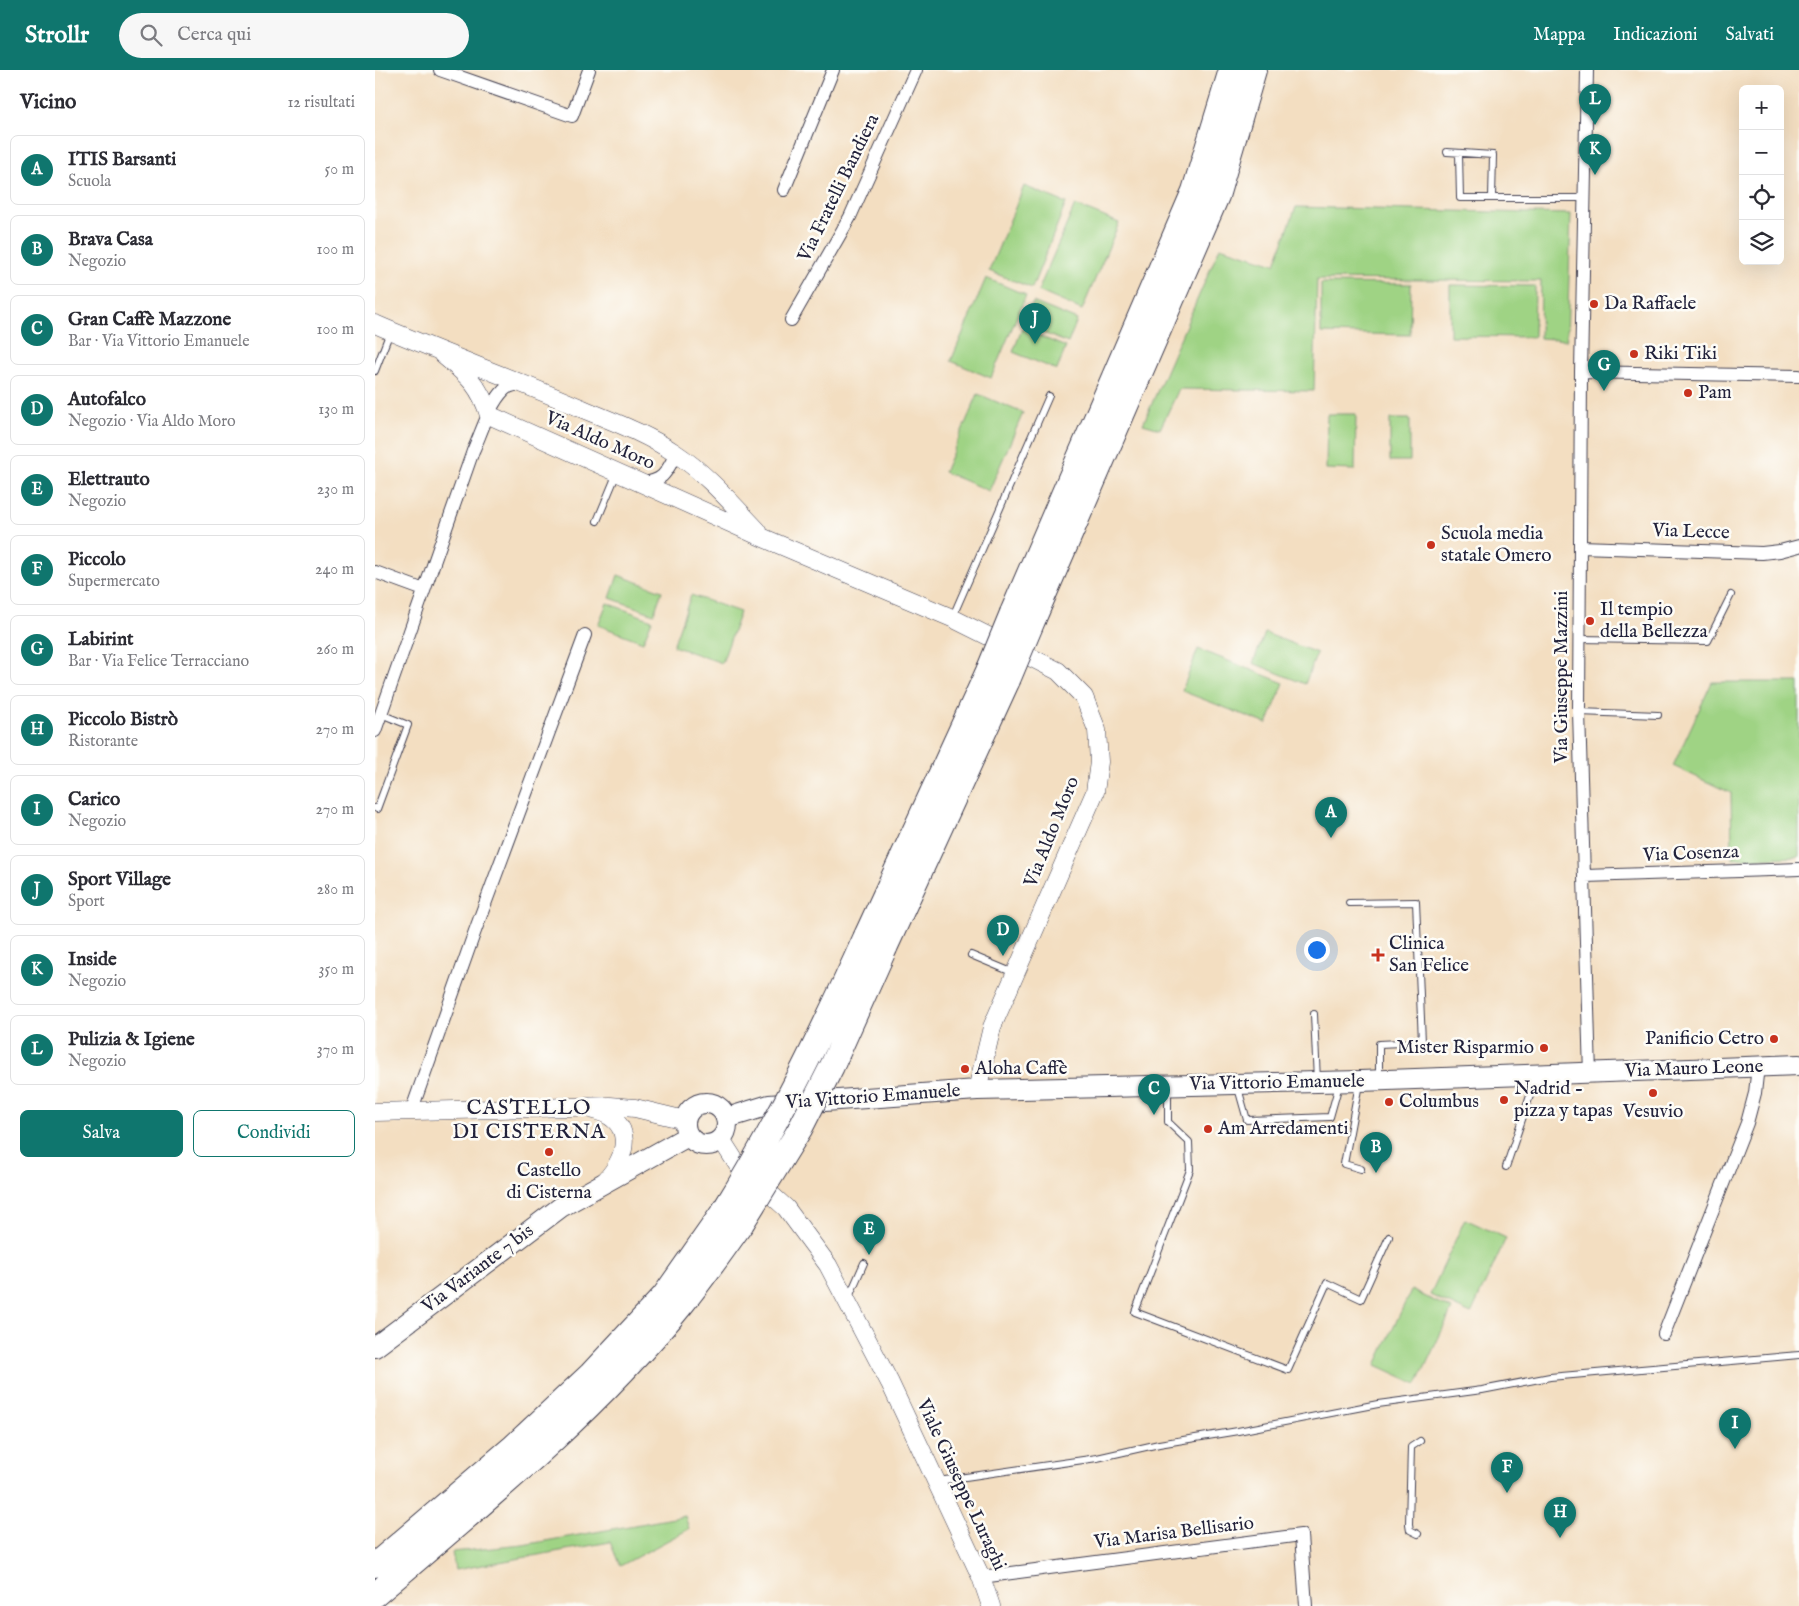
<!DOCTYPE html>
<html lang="it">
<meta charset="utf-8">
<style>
:root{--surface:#fff;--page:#f7f7f7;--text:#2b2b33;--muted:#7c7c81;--line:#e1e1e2;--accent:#0f766e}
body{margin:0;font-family:"IM FELL English",serif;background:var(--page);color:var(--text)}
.controls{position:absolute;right:15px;top:15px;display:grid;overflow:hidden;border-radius:8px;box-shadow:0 5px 20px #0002}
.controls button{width:45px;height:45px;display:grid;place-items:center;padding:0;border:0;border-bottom:1px solid var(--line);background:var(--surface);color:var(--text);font:25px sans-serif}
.you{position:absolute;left:941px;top:879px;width:18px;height:18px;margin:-12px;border:4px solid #fff;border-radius:50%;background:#1a73e8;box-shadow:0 0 0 8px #1a73e833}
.badge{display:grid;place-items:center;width:32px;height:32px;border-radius:50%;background:var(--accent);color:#fff;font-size:16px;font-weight:700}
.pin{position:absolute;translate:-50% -41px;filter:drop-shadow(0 1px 2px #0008)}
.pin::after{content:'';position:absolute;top:26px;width:18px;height:15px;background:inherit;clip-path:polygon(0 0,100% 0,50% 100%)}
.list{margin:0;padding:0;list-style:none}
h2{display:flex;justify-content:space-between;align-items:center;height:65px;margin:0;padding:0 20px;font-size:21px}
h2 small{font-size:16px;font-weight:400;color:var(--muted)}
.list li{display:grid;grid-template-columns:32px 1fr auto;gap:15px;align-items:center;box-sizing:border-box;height:70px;margin:0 10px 10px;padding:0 10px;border:1px solid var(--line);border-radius:8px}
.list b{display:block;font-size:19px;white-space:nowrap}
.list p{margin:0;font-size:16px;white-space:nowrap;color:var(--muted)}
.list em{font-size:16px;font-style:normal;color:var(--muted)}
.actions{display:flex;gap:10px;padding:15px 20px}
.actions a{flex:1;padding:11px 0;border:1px solid var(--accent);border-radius:8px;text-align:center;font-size:18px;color:var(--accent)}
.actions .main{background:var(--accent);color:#fff}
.icon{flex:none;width:28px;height:28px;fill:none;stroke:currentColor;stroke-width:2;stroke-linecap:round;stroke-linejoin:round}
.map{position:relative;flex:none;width:1424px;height:1536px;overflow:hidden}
header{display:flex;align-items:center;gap:30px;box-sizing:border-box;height:70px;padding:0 25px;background:var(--accent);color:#fff}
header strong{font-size:24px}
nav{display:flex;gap:28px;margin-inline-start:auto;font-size:18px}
.search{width:350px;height:45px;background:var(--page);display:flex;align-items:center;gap:12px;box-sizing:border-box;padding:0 18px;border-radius:28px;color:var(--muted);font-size:19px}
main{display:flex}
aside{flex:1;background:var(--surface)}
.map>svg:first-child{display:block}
.green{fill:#9fd384;stroke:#607a60}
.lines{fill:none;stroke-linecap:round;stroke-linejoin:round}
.lane-casing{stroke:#413e4f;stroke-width:8}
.street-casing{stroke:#413e4f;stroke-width:14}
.secondary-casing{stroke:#413e4f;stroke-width:19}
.primary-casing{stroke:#413e4f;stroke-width:22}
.highway-casing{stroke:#413e4f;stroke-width:26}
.lane{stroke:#fff;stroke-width:6}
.street{stroke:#fff;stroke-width:12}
.secondary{stroke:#fff;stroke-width:18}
.primary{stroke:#fff;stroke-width:20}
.highway{stroke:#fff;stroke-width:24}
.highway-bridge-casing{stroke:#413e4f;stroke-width:26;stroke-linecap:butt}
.highway-bridge{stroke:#fff;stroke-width:24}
.poi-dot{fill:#c8321e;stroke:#fdfcf7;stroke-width:2}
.labels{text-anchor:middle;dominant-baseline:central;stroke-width:5;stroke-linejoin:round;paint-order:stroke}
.street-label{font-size:19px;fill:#22223b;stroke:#fdfcf7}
.poi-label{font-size:19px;fill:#22223b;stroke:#fdfcf7;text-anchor:start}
.quarter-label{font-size:21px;letter-spacing:1px;fill:#22223b;stroke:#fdfcf7}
</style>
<header>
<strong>Strollr</strong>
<div class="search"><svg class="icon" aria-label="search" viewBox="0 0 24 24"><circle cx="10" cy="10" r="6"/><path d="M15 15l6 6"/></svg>Cerca qui</div>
<nav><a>Mappa</a><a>Indicazioni</a><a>Salvati</a></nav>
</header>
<main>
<aside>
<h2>Vicino<small>12 risultati</small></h2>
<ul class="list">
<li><span class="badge">A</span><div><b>ITIS Barsanti</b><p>Scuola</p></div><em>50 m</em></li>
<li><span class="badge">B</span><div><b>Brava Casa</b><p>Negozio</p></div><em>100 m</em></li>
<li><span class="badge">C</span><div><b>Gran Caffè Mazzone</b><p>Bar · Via Vittorio Emanuele</p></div><em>100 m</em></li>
<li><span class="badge">D</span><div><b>Autofalco</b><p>Negozio · Via Aldo Moro</p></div><em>130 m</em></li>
<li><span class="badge">E</span><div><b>Elettrauto</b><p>Negozio</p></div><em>230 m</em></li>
<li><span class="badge">F</span><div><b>Piccolo</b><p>Supermercato</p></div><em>240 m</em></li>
<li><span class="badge">G</span><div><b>Labirint</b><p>Bar · Via Felice Terracciano</p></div><em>260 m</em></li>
<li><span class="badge">H</span><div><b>Piccolo Bistrò</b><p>Ristorante</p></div><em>270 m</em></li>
<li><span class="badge">I</span><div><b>Carico</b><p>Negozio</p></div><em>270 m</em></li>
<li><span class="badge">J</span><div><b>Sport Village</b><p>Sport</p></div><em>280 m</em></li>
<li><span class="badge">K</span><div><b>Inside</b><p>Negozio</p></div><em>350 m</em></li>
<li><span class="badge">L</span><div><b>Pulizia &amp; Igiene</b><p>Negozio</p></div><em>370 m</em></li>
</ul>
<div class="actions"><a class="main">Salva</a><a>Condividi</a></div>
</aside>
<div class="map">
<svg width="1424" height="1536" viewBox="0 0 1424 1536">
<rect width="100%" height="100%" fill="#fdfcf7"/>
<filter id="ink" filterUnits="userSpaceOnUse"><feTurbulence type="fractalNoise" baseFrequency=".02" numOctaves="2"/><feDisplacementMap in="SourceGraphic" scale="10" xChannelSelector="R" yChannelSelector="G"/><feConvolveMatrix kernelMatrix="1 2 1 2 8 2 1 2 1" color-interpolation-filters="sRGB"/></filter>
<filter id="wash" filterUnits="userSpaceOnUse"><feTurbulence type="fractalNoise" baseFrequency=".0096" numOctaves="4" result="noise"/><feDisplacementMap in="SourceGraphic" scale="20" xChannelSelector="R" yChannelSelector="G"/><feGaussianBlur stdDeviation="1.12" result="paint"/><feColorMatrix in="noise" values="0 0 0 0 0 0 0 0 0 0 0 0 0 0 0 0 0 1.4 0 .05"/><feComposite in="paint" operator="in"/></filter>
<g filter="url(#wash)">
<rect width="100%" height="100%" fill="#f3dec1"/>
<!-- green -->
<path class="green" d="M649 116 691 133 657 218 614 201Z
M700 135 744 153 707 240 663 221Z
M921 137 1196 144 1192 270 1165 268 1166 211 942 209 939 321 804 319 785 359 768 354 845 177 900 194Z
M611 208 651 225 616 308 576 291Z
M946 213 1036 214 1035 265 946 263Z
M1075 215 1160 216 1159 267 1075 266Z
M658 232 702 250 693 273 649 255Z
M647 259 691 277 682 300 638 282Z
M603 324 648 343 614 421 569 402Z
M952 344H981L980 400 951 399Z
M1015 349H1035V391H1015Z
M243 505 287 521 279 544 235 528Z
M316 525 365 542 347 593 298 576Z
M232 533 277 550 268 572 223 555Z
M890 563 942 583 930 614 878 593Z
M823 579 909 613 892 654 807 621Z
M1337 612H1424V787L1357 789 1356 723 1298 696Z
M1090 1149 1131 1168 1096 1244 1055 1225Z
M1036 1220 1077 1239 1042 1314 1001 1295Z
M310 1446 314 1459 245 1496 235 1472 80 1500 77 1482 148 1475Z"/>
</g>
<g filter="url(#ink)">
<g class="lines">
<defs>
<path id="lane" d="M1072 82 1118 85 1117 128
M1084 84 1085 128H1210
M0 301 15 262
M222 451 242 403
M578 546 674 326
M1204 569 1333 571 1356 525
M1204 642 1283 645
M0 738 2 739 33 655 6 644
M974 833 1041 832 1047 972 1004 974V1009
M596 885 639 903
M939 944 942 1011
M984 1014 969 1094 986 1099
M863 1018 872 1050 955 1047 964 1015
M793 1019V1052L814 1072 815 1100 760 1242 913 1300 952 1213 986 1229 1014 1167
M1131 1097 1161 1008
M474 1227 489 1193
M563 1411 722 1388 784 1374 863 1361 1003 1334 1107 1320 1175 1307 1424 1285
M1043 1464 1035 1460 1034 1454 1036 1377 1045 1371"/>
<path id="street" d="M65 0 197 46 214 0
M1212 0 1206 302 1204 642 1215 1004
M409 120 458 0
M416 250 475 147 541 0
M1206 302 1424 306
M268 413C290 410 291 402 301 384
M1205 477 1387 483 1405 481 1424 476
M0 502 49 520
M0 661 98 381C107 362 114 335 129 320 134 315 141 315 148 313
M1210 806 1424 799
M36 1042 100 861 210 565
M1289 1264 1372 1053 1380 1023 1383 996
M606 1507 926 1465 931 1536"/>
<path id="secondary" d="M0 254C69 284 139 309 208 339 239 352 272 364 300 383 332 404 357 434 383 461
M67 284C91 305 104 313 114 345L391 469 577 548 683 601 709 627 722 660 724 692 720 722 617 957 602 1020
M218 1040C260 1049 254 1086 230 1111
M0 1042 235 1036 260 1038 310 1050
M346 1069 362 1094 411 1138 453 1195 515 1313 606 1507 616 1536"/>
<path id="primary" d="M310 1054a21 21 0 1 1 42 0a21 21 0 1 1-42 0Z
M352 1048 394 1035 602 1020 985 1011 1424 995
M0 1277 186 1137 313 1066"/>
<path id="highway" d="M637 543 819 121 856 0
M659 548 842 126 879 0
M491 866 614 599
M510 878 633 610
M0 1495 137 1378 216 1304 289 1226 348 1142
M0 1525C106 1435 221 1341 308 1233 329 1207 348 1180 367 1153"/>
</defs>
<!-- lane casing -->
<use href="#lane" class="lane-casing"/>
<!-- street casing -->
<use href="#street" class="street-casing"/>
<!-- secondary casing -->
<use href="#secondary" class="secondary-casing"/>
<!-- primary casing -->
<use href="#primary" class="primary-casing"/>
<!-- highway casing -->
<use href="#highway" class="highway-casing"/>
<!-- lane -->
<use href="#lane" class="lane"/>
<!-- street -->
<use href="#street" class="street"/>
<!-- secondary -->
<use href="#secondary" class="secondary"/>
<!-- primary -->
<use href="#primary" class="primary"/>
<!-- highway -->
<use href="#highway" class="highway"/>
<defs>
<path id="highway-bridge" d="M614 599 637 543
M633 610 659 548
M348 1142C403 1054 448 961 491 866
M367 1153 425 1059 457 996 510 878"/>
</defs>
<!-- highway-bridge casing -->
<use href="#highway-bridge" class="highway-bridge-casing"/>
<!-- highway-bridge -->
<use href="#highway-bridge" class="highway-bridge"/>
</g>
</g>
<!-- markers -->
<g class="poi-dot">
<circle cx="1219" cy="234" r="5"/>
<circle cx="1259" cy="284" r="5"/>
<circle cx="1313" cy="323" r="5"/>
<circle cx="1056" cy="475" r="5"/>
<circle cx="1215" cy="551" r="5"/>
<path d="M1000.5 877.5h5v5h5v5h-5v5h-5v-5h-5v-5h5z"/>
<circle cx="1399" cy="969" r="5"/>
<circle cx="1169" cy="978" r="5"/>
<circle cx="590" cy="999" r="5"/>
<circle cx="1278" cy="1023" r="5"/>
<circle cx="1129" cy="1030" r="5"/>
<circle cx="1014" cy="1032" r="5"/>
<circle cx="833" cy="1059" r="5"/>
<circle cx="174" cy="1082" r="5"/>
</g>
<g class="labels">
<!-- street labels -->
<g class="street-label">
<text transform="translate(464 118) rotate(-64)">Via Fratelli Bandiera</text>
<text transform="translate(225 371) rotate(24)">Via Aldo Moro</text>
<text transform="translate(1316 462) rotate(2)">Via Lecce</text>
<text transform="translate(1187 607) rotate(-90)">Via Giuseppe Mazzini</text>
<text transform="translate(677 762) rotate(-68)">Via Aldo Moro</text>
<text transform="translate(1316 784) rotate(-2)">Via Cosenza</text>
<text transform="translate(1319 999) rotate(-2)">Via Mauro Leone</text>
<text transform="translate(902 1013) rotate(-1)">Via Vittorio Emanuele</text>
<text transform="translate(498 1027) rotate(-4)">Via Vittorio Emanuele</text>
<text transform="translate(103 1199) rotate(-37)">Via Variante 7 bis</text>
<text transform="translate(586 1415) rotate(65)">Viale Giuseppe Luraghi</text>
<text transform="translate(799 1463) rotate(-7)">Via Marisa Bellisario</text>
</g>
<!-- poi labels -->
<g class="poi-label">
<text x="1229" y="234">Da Raffaele</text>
<text x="1269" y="284">Riki Tiki</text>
<text x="1323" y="323">Pam</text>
<text x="1066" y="464">Scuola media<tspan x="1066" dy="22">statale Omero</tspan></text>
<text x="1225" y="540">Il tempio<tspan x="1225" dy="22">della Bellezza</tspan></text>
<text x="1014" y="874">Clinica<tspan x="1014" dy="22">San Felice</tspan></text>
<text x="1389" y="969" text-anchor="end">Panificio Cetro</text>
<text x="1159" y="978" text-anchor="end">Mister Risparmio</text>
<text x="600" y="999">Aloha Caffè</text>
<text x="1139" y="1019">Nadrid -<tspan x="1139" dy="22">pizza y tapas</tspan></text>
<text x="1024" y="1032">Columbus</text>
<text x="1278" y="1042" text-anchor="middle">Vesuvio</text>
<text x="843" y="1059">Am Arredamenti</text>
<text x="174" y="1101" text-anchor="middle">Castello<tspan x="174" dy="22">di Cisterna</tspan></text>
</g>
<!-- quarter labels -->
<g class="quarter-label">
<text x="154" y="1038">CASTELLO<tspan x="154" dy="24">DI CISTERNA</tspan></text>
</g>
</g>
</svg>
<div class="controls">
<button>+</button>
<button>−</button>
<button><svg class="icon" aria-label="locate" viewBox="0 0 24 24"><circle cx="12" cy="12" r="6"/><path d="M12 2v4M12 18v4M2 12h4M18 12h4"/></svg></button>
<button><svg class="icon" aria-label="layers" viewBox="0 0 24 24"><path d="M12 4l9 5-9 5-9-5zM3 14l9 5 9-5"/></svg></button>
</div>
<div class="you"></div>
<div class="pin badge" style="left:956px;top:768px">A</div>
<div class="pin badge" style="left:1001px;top:1103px">B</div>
<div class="pin badge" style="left:779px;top:1045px">C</div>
<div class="pin badge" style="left:628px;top:886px">D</div>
<div class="pin badge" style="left:494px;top:1185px">E</div>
<div class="pin badge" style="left:1132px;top:1423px">F</div>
<div class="pin badge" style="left:1229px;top:321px">G</div>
<div class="pin badge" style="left:1185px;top:1468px">H</div>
<div class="pin badge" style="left:1360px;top:1379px">I</div>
<div class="pin badge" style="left:660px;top:274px">J</div>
<div class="pin badge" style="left:1220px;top:105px">K</div>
<div class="pin badge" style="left:1220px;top:55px">L</div>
</div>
</main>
